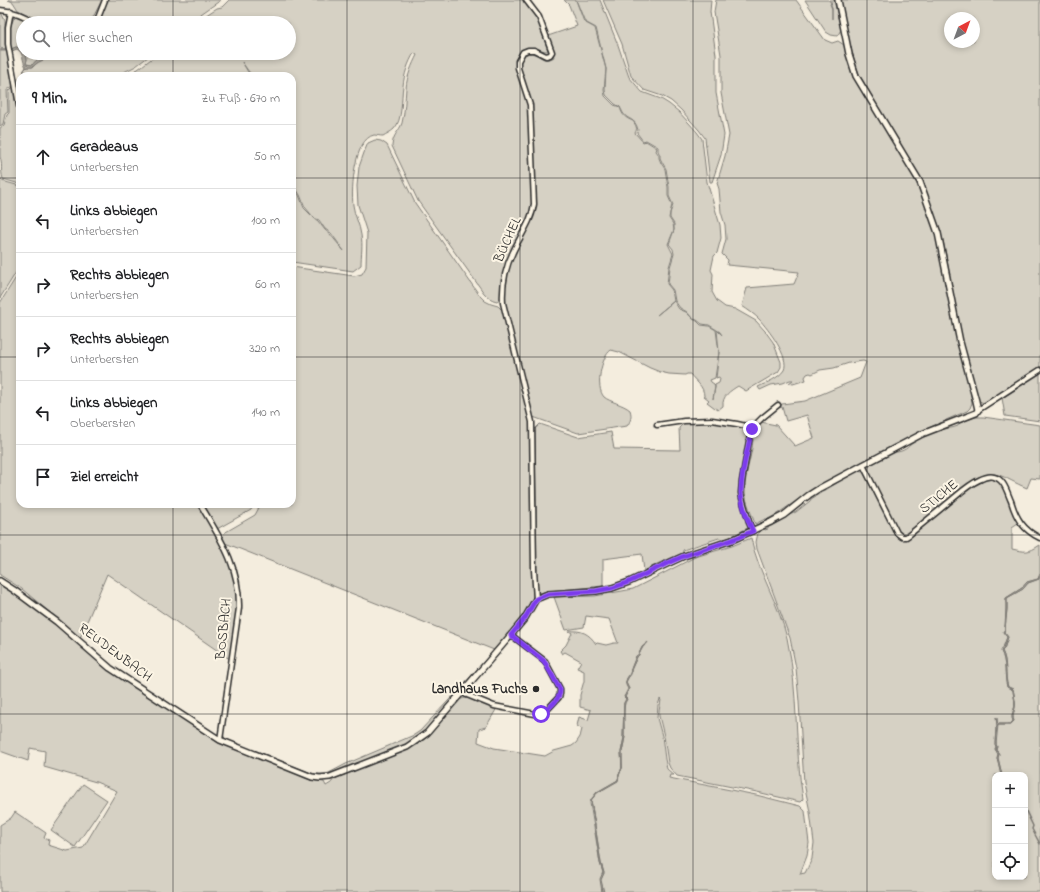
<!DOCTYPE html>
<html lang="de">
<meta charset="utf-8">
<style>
:root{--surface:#fff;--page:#f2f2f2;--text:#202124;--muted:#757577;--line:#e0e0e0}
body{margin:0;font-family:"Indie Flower",sans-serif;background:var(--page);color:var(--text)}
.controls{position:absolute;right:12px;bottom:12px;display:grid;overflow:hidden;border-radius:8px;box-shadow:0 2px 6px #0003}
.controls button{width:36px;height:36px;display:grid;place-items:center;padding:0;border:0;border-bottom:1px solid var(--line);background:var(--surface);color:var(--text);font:20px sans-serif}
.compass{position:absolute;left:944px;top:12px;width:36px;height:36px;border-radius:50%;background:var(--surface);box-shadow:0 2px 6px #0003;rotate:41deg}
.stop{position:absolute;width:12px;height:12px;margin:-9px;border:3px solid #7c3aed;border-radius:50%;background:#fff}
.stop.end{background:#7c3aed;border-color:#fff;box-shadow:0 1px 4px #0008}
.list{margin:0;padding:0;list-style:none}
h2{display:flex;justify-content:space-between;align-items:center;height:52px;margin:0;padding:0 16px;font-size:17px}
h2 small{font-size:13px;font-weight:400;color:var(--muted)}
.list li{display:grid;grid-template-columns:26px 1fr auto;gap:12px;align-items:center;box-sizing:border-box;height:64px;padding:0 16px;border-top:1px solid var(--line)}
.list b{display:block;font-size:15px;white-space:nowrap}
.list p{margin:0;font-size:13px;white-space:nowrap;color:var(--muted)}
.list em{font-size:13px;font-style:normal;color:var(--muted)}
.icon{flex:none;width:22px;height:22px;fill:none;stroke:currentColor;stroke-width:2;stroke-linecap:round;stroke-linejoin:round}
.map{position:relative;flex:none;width:1040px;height:892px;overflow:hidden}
.search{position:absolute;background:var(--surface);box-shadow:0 2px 6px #0003;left:16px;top:16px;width:280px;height:44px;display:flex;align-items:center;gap:10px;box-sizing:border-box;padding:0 14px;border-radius:22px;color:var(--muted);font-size:15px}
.panel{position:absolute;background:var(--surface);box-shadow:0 2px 6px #0003;left:16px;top:72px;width:280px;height:436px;border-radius:12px}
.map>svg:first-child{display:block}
.green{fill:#d6d1c4;stroke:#807e78;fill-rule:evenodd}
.water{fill:#afaaa0;stroke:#7a7771}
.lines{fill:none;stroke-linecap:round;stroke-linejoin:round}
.stream{stroke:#7a7771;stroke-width:1.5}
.minor-casing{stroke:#2b2b2b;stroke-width:7}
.tertiary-casing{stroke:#2b2b2b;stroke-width:8}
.minor{stroke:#fcf5e5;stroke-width:4}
.tertiary{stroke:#fcf5e5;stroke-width:5}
.route{stroke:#7c3aed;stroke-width:5}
.grid{fill:none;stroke:#2b2b2b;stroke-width:1;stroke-opacity:0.55}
.poi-dot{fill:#2b2b2b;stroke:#fcf5e5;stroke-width:1.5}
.labels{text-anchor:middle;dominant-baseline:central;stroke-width:4;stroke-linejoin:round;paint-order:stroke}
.street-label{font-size:14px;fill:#2b2b2b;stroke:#fcf5e5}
.poi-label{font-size:14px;font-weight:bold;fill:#2b2b2b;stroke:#fcf5e5;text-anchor:end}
</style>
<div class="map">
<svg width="1040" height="892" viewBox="0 0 1040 892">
<rect width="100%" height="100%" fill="#f4edde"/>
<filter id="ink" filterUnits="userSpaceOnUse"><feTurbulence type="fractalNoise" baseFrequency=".025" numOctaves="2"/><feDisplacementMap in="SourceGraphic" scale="8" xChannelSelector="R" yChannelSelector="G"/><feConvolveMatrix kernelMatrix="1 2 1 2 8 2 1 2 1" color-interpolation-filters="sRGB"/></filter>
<g filter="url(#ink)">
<!-- green -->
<path class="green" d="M8 0H102L90 23H40L18 10 13 2Z
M108 0H221L188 23H98Z
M229 0H524L536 14 548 51C543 51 539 49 535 49 524 49 519 52 516 62L530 115V159L532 200 530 213 506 263 503 275 501 298 497 301C491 300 488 297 484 293L418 201 392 146C393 134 399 132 402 123 405 111 405 100 406 88 407 76 412 65 417 55L414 53C408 63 404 75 403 86 401 98 403 120 394 129 391 132 386 134 383 136 380 136 376 135 374 135 354 139 351 189 353 205 354 215 360 225 361 235 363 245 361 255 361 265L353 271 292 262V184L299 195 304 208 314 218 318 221 325 230 330 234 344 251 331 233 325 229 319 220 314 218 305 207 300 195 292 182V76H254L249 72 242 62 248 72 253 76H125L138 69 159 53H289V23H194L217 8 222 7Z
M564 0H576L584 22 595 28 606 69 604 90 605 96 614 105 620 107C622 115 625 118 633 121 636 126 638 128 635 133L643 142 646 141 657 148 656 151 659 155V158L661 163 665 169 668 187V196L672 205 670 213 669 218 673 224 674 230 668 244 673 254 669 267 667 284 672 290 674 301 657 315 674 301 679 309 686 312 693 319 697 321 701 325 709 326 716 330 719 352 715 378 710 380 711 382 714 384 715 387 713 399 715 387V385L719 383 720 379 719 377 716 378 719 352 717 330 722 335 720 332 709 325 702 324 697 320 693 319 687 312 680 308 675 301 673 290 668 284 670 267 674 254 673 249 669 244 674 230V224L670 218V213L673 205 669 196V187L666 169 662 162 660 158V155L658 151V147L646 140 643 141 637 133 638 130C635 117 628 121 623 113 622 111 621 109 620 107L615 104 606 95 605 90 606 69 596 28 585 22 576 0H600L618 45 629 77 642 92 661 99 669 104 679 112 697 132 702 139 707 182 720 225 721 238 717 253 714 256 711 270 713 274 712 292 717 301 725 307 735 309 756 321 765 331 773 342 781 362V367L778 372 746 391 738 386C730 391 722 396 723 406L718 410 715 408 707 402 709 400 704 396C704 386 695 381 690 374H687L685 375 669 374 660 372 650 368 619 352 611 350C601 357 595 387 604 397 610 402 623 404 630 410 632 416 631 421 627 426L578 433 533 417 506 308 505 292 507 276 509 264 514 252 533 215 535 208 533 114 520 67C520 58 525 51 535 54 538 55 541 58 544 59 548 60 551 59 554 57L548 36 577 26 569 5Z
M603 0H711L710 12 716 55V93L724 135 721 155 712 182H710L705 138 699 130 681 110 671 101 662 96 644 90 631 76 622 44Z
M716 0H796L825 40 832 43 838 41 844 45 849 65 859 87 914 177 925 203 938 242 953 323 970 388 972 403 970 408 967 411 946 420 944 422 935 425 894 445 818 486 777 514 768 519H765L755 524C752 514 746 503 745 492 744 471 755 451 753 430L761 422 776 425 795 446 814 438 807 415 786 421 782 407 774 409 782 404 805 401 848 383 860 378 866 362 863 361 849 363 834 368 820 370 812 374 810 373 807 374 805 377 806 380 793 384 789 383 793 380H790L783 383 771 385 760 390 758 387C766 383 779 378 784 370 790 357 768 329 759 319 754 314 748 310 742 306L747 288 794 284 799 272 727 265 728 260 722 254 726 239 725 225 721 212 719 189 717 183 725 156 729 135 721 93V55L714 12Z
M805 0H829L831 3 830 4 832 9V19V9L831 4 832 3 830 0H834L841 30 837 36 831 35 826 32Z
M840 0H1040V367L984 403 979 401 962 340 943 240 922 180 860 76C850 51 846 26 840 0ZM950 18H974V42H950Z
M1 12 5 21 6 49 0 48V13Z
M16 15H20L32 23H23V50L22 48 16 47 11 49C9 35 8 27 16 15Z
M0 51H7L12 76 13 86 7 90 8 112 5 114 3 124 0 126Z
M25 53H153L136 66 116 76H23L24 70 27 67H33L42 58 32 65 26 64 27 59Z
M13 87 20 124V184L3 179C0 170 3 164 0 157V128L4 125 7 115 9 113V91Z
M375 140 381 141 387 145 415 203 480 296 485 301 491 304 498 306 503 311 513 346 530 422 533 597 523 616 511 631C509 632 506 633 506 636L494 650 495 651 424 732 412 741 404 745 331 774 321 777 316 776 225 741 223 737V734L225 739 235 744 261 753 311 773 317 774H327L346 764 414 735 420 731 463 685 494 650 225 543 223 539 224 533 255 515 261 504H292V267L354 276 362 274 366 267 367 233 358 205 357 186 359 167 365 150 368 143Z
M0 177 2 181 20 186V266L0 298Z
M20 271V504H198C212 527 224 546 232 572 234 580 237 588 237 596 239 616 233 640 231 660L107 574 80 638 22 589 0 575V303Z
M1040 374V421L1005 416 1002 398Z
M975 417H983L1040 425V479L1031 478 1027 488C1002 478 995 465 969 483L907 533 902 534 898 531 868 470 870 465 896 452C901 452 907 449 910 445 919 439 929 433 939 430 946 428 951 429 958 426L959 423Z
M685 422H710L743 427 746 429 748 432C747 451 738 474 739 493 740 504 745 516 748 526V528C739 531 729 542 719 538L683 550V553L659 563 644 571 642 554 603 559V586L548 591 540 593 537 591 536 495 535 429 540 424 578 437 611 432 614 449 680 450 679 428Z
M856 471 863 472 895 534 901 540 909 538 972 487 986 480 993 479 999 482 1004 488 1013 514 1018 523 1012 527V549C1026 552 1028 553 1040 545V574L1038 579 1027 582 1022 588 1006 598V609L1005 629 1003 632 1007 637 1003 648 1001 651C1007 663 1004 675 1007 687L1013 690C1013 694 1015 699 1015 704 1015 710 1010 714 1013 721L1010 724H997V717V727L996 728 995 744 996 747 995 749 998 754 997 758 1001 775H995V877H1025V775H1002L998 758 999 754 996 749 997 747 996 744 998 725H1010L1014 721C1011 714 1016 710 1015 704 1015 699 1014 694 1013 689L1008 687C1004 675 1008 662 1002 651L1004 649 1008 637 1004 632 1005 629 1007 609V598L1023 589 1028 583 1039 579 1040 576V892H0V825L11 818 15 812 46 833 44 838 49 840 48 845 67 851 83 848 117 791 96 782 44 767 45 751 30 748 28 761 0 751V585L30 604 60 627 102 664 120 677 217 742 311 780 324 782 326 786 331 783 334 779 417 745 426 738 459 700C470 694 485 704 497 708L486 727 479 729 478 742 494 748 545 756 554 751 572 746 576 743 580 737 582 729 577 726 579 717 588 720 591 710 580 707V695L584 681V671L577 668 581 661 565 652 562 654 560 651 566 645 572 633 569 631C581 630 589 633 596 644L597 643 606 645 614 643H618L609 619 586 616 584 627 566 630 554 597 595 596 633 589 695 557 732 546 751 538C758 572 779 604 787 638 799 691 794 747 803 799L800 802 757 792 677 776 670 768 668 763 664 736 659 716V711L661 700 660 699 658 705 657 718 662 736 665 759 667 769 674 775H670L669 778 756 795 800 806 805 811 809 843 807 856 800 874 805 873 812 859V858L814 843 810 812 804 783 799 702 796 668 790 638 757 549 756 542 758 533 764 528 765 530 768 529V527L785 517 796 512 810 501 811 499ZM646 644 643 647 638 656 637 657 631 670V674L628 678 626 682 627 685 629 689 625 697 627 699 624 703V736L625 737 622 752V768L619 775 618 780 597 793 591 800 601 863 604 873 601 879 603 873 600 863 590 803 593 797 597 792 618 780 619 775 622 768 621 752 624 737H623L624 703 626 699 624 697 629 689C623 681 627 680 630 673 631 672 630 671 631 670 632 665 635 661 636 656 641 653 640 648 646 644Z
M202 504H254L251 510 217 529Z
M83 784 107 800 75 847 51 830Z"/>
<!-- water -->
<path class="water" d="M16 47 22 48 23 50V53L25 54 27 59 26 64 32 65C33 64 36 60 37 60 41 58 54 53 58 53 53 58 47 58 41 61 38 62 35 65 32 67H27L24 70 23 76 24 70 26 67C22 61 24 53 17 49L12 51 11 49Z
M1040 574 1039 579 1028 583 1023 589 1007 598V609L1005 629 1004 632 1008 637 1004 649 1002 651C1008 662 1004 675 1008 687L1013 689C1014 694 1015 699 1015 704 1016 710 1011 714 1014 721L1010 725H998C996 731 995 741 997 747L996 749 999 754 998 758 1002 775H1001L997 758 998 754 995 749 996 747 995 744 996 728 997 727 996 717 998 724H1010L1013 721C1010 714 1015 710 1015 704 1015 699 1013 694 1013 690L1007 687C1004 675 1007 663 1001 651L1003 648 1007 637 1003 632 1005 629 1006 609V598L1022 588 1027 582 1038 579Z
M648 642C647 645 644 645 642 648 640 651 640 655 637 657L631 670V674L628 678 626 682 627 685 629 689 625 697 627 699C621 708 625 725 624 736L625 737 622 752V768L619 775 618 781 597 793 591 800 601 863 604 873 601 880 604 892H602L600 879 603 872 600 863 591 800 597 792 618 780 619 775 622 768 621 752 624 738 623 737 624 703 626 699 624 697 628 689 626 685V682L627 678 630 674 631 669 636 656H638L642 647Z"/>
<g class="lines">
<!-- stream -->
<path class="stream" d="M0 50H8
M1025 809 1033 826 1032 829 1040 844"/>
<defs>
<path id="minor" d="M526 0 539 17 552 52 550 55 546 56 534 50H528L523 52 518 61V68L530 105 534 204C532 221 520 236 513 252 505 268 502 286 503 303L532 422 534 570 536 599
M0 10C14 11 24 15 36 23
M11 11 8 27V44L20 111
M96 23 105 0
M978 410 1040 370
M657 425 684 421 712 420 737 424 746 426 751 429
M863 465 897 533 902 537H906L909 535C922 524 936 513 949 502 959 494 968 485 979 480 983 478 989 475 994 477 1004 479 1007 492 1011 501 1016 518 1023 530 1040 538
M200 504C220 538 240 567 239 608L220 740
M753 531 750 525 742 498 741 493 742 481 751 429 762 418 778 405
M462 693 494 706 535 714H541L546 711 559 697 560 694V689L545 661 511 635"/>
<path id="tertiary" d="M0 581 14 590 57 622 110 668 220 740 312 777 320 778 330 777 407 747 427 733 511 635 525 618 536 599 548 594 596 591 612 588 629 582 669 563 684 556 732 540 771 522 784 515 809 495 820 488 863 465 922 434 976 413 978 410 976 401 960 342 938 233 920 182 856 76 849 54 838 0"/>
</defs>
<!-- minor casing -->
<use href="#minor" class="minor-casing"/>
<!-- tertiary casing -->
<use href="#tertiary" class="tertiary-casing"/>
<!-- minor -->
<use href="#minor" class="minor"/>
<!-- tertiary -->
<use href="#tertiary" class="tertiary"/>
</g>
</g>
<g class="lines" filter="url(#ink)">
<!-- route -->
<path class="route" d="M541 714C549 708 561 699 560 689L544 661 511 635 525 618 536 599 548 594 596 591 612 588 629 582 668 563 684 556 732 540 753 531C748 522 741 502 741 492 741 472 748 449 752 429"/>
</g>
<!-- grid -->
<path class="grid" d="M173 0V23M347 0V892M520 0V892M693 0V892M867 0V892M173 53V76M0 178H20M292 178H1040M0 357H20M292 357H1040M173 504V892M0 535H1040M0 714H1040"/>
<!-- markers -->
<circle class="poi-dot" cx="536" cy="689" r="4"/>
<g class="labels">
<!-- street labels -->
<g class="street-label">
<text transform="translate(508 240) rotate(-66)">BÜCHEL</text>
<text transform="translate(939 497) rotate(-39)">STICHE</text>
<text transform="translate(224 629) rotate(-84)">BOSBACH</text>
<text transform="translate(115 653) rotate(37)">REUDENBACH</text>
</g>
<!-- poi labels -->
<g class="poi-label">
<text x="528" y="689">Landhaus Fuchs</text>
</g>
</g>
</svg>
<div class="controls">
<button>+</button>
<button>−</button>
<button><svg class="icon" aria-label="locate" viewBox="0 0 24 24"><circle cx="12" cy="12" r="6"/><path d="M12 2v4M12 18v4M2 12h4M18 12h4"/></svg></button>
</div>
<svg class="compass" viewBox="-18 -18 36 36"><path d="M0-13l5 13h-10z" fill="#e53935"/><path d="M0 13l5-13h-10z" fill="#757577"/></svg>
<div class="stop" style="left:541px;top:714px"></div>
<div class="stop end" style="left:752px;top:429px"></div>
<div class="search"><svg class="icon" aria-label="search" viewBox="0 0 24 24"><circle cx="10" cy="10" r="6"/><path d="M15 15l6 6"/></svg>Hier suchen</div>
<section class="panel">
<h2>9 Min.<small>Zu Fuß · 670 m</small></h2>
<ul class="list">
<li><svg class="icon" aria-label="ahead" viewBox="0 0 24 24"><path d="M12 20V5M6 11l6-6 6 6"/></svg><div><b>Geradeaus</b><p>Unterbersten</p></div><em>50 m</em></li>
<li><svg class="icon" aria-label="left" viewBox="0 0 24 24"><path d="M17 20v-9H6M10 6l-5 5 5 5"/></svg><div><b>Links abbiegen</b><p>Unterbersten</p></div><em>100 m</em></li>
<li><svg class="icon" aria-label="right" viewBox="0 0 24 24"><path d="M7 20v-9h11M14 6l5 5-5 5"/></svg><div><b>Rechts abbiegen</b><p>Unterbersten</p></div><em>60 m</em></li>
<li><svg class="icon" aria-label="right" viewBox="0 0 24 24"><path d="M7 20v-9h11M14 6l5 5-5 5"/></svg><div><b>Rechts abbiegen</b><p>Unterbersten</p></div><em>320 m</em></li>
<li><svg class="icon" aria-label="left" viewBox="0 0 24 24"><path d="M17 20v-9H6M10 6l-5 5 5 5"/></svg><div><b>Links abbiegen</b><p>Oberbersten</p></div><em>140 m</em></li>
<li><svg class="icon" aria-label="arrive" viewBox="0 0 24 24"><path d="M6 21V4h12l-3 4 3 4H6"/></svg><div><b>Ziel erreicht</b></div></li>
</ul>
</section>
</div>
